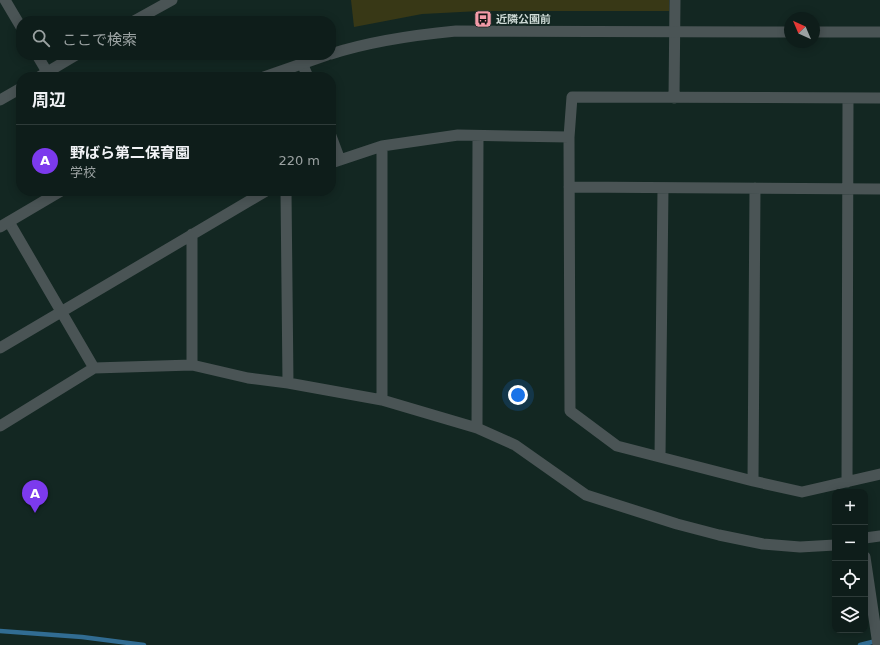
<!DOCTYPE html>
<html lang="ja">
<meta charset="utf-8">
<style>
:root{--surface:#0e1d1a;--page:#1c2a27;--text:#f1f3f6;--muted:#9ba2a2;--line:#2e3b39;--accent:#7c3aed}
body{margin:0;font-family:"DejaVu Sans","Noto Sans JP",sans-serif;background:var(--page);color:var(--text)}
.controls{position:absolute;right:12px;bottom:12px;display:grid;overflow:hidden;border-radius:8px;box-shadow:0 2px 10px #0003}
.controls button{width:36px;height:36px;display:grid;place-items:center;padding:0;border:0;border-bottom:1px solid var(--line);background:var(--surface);color:var(--text);font:20px sans-serif}
.compass{position:absolute;left:784px;top:12px;width:36px;height:36px;border-radius:50%;background:var(--surface);box-shadow:0 2px 10px #0003;rotate:316deg}
.you{position:absolute;left:518px;top:395px;width:14px;height:14px;margin:-10px;border:3px solid #fff;border-radius:50%;background:#1a73e8;box-shadow:0 0 0 6px #1a73e833}
.badge{display:grid;place-items:center;width:26px;height:26px;border-radius:50%;background:var(--accent);color:#fff;font-size:13px;font-weight:700}
.pin{position:absolute;translate:-50% -33px;filter:drop-shadow(0 1px 2px #0008)}
.pin::after{content:'';position:absolute;top:21px;width:14px;height:12px;background:inherit;clip-path:polygon(0 0,100% 0,50% 100%)}
.list{margin:0;padding:0;list-style:none}
h2{display:flex;justify-content:space-between;align-items:center;height:52px;margin:0;padding:0 16px;font-size:17px}
h2 small{font-size:13px;font-weight:400;color:var(--muted)}
.list li{display:grid;grid-template-columns:26px 1fr auto;gap:12px;align-items:center;box-sizing:border-box;height:72px;padding:0 16px;border-top:1px solid var(--line)}
.list b{display:block;font-size:15px;white-space:nowrap}
.list p{margin:0;font-size:13px;white-space:nowrap;color:var(--muted)}
.list em{font-size:13px;font-style:normal;color:var(--muted)}
.icon{flex:none;width:22px;height:22px;fill:none;stroke:currentColor;stroke-width:2;stroke-linecap:round;stroke-linejoin:round}
.map{position:relative;flex:none;width:880px;height:645px;overflow:hidden}
.search{position:absolute;background:var(--surface);box-shadow:0 2px 10px #0003;left:16px;top:16px;width:320px;height:44px;display:flex;align-items:center;gap:10px;box-sizing:border-box;padding:0 14px;border-radius:16px;color:var(--muted);font-size:15px}
.panel{position:absolute;background:var(--surface);box-shadow:0 2px 10px #0003;left:16px;top:72px;width:320px;height:124px;border-radius:16px}
.map>svg:first-child{display:block}
.green{fill:#383816}
.lines{fill:none;stroke-linecap:round;stroke-linejoin:round}
.stream{stroke:#316c92;stroke-width:4.5}
.minor{stroke:#4a5455;stroke-width:11}
.tertiary{stroke:#4a5455;stroke-width:11}
.labels{text-anchor:middle;dominant-baseline:central;stroke-width:3.5;stroke-linejoin:round;paint-order:stroke}
.poi-label{font-size:11px;font-weight:bold;fill:#cdd9d5;stroke:#132722;text-anchor:start}
</style>
<div class="map">
<svg width="880" height="645" viewBox="0 0 880 645">
<rect width="100%" height="100%" fill="#132722"/>
<!-- green -->
<path class="green" d="M351 0H669V11H480L422 14 354 27Z"/>
<g class="lines">
<!-- stream -->
<path class="stream" d="M0 631 82 637 144 645
M860 645 876 641"/>
<!-- minor -->
<path class="minor" d="M5 0 21 27
M134 21 172 0
M37 55 50 77
M302 63 308 77
M39 77 76 55
M674 98 675 0
M880 98 572 97 569 137 570 411 617 446 753 481 802 492 880 474
M0 100 21 88
M331 136 340 160
M331 163 382 146 458 135 569 137
M569 187 880 189
M286 191 288 383
M9 222 94 368
M0 348 266 191
M192 365V234
M382 400V146
M0 426 94 368 192 365 248 378 288 383 382 400 477 428 515 445 586 495 677 524 719 535 763 544 800 547 835 545
M477 428 478 136
M660 457 663 188
M753 481 755 188
M847 482 848 98
M865 538 880 536
M865 557 878 645"/>
<!-- tertiary -->
<path class="tertiary" d="M814 32H880
M331 54C371 41 414 35 456 31L790 32
M264 77 327 55
M0 227 61 191"/>
</g>
<!-- icons -->
<defs>
<symbol id="bus-square" viewBox="-11 -11 22 22"><rect x="-9" y="-9" width="18" height="18" rx="4" fill="#f39aa8" stroke="#132722"/><path d="M-5-6H5V4H4V6H2V4H-2V6H-4V4H-5ZM-3.5-4V0h7V-4ZM-3.5 1.2v1.5H-2V1.2ZM2 1.2v1.5H3.5V1.2Z" fill="#111"/></symbol>
</defs>
<g fill-rule="evenodd">
<use href="#bus-square" x="473" y="9" width="20" height="20"/>
</g>
<g class="labels">
<!-- poi labels -->
<g class="poi-label">
<text x="496" y="19">近隣公園前</text>
</g>
</g>
</svg>
<div class="controls">
<button>+</button>
<button>−</button>
<button><svg class="icon" aria-label="locate" viewBox="0 0 24 24"><circle cx="12" cy="12" r="6"/><path d="M12 2v4M12 18v4M2 12h4M18 12h4"/></svg></button>
<button><svg class="icon" aria-label="layers" viewBox="0 0 24 24"><path d="M12 4l9 5-9 5-9-5zM3 14l9 5 9-5"/></svg></button>
</div>
<svg class="compass" viewBox="-18 -18 36 36"><path d="M0-13l5 13h-10z" fill="#e53935"/><path d="M0 13l5-13h-10z" fill="#9ba2a2"/></svg>
<div class="you"></div>
<div class="pin badge" style="left:35px;top:513px">A</div>
<div class="search"><svg class="icon" aria-label="search" viewBox="0 0 24 24"><circle cx="10" cy="10" r="6"/><path d="M15 15l6 6"/></svg>ここで検索</div>
<section class="panel">
<h2>周辺<small></small></h2>
<ul class="list">
<li><span class="badge">A</span><div><b>野ばら第二保育園</b><p>学校</p></div><em>220 m</em></li>
</ul>
</section>
</div>
